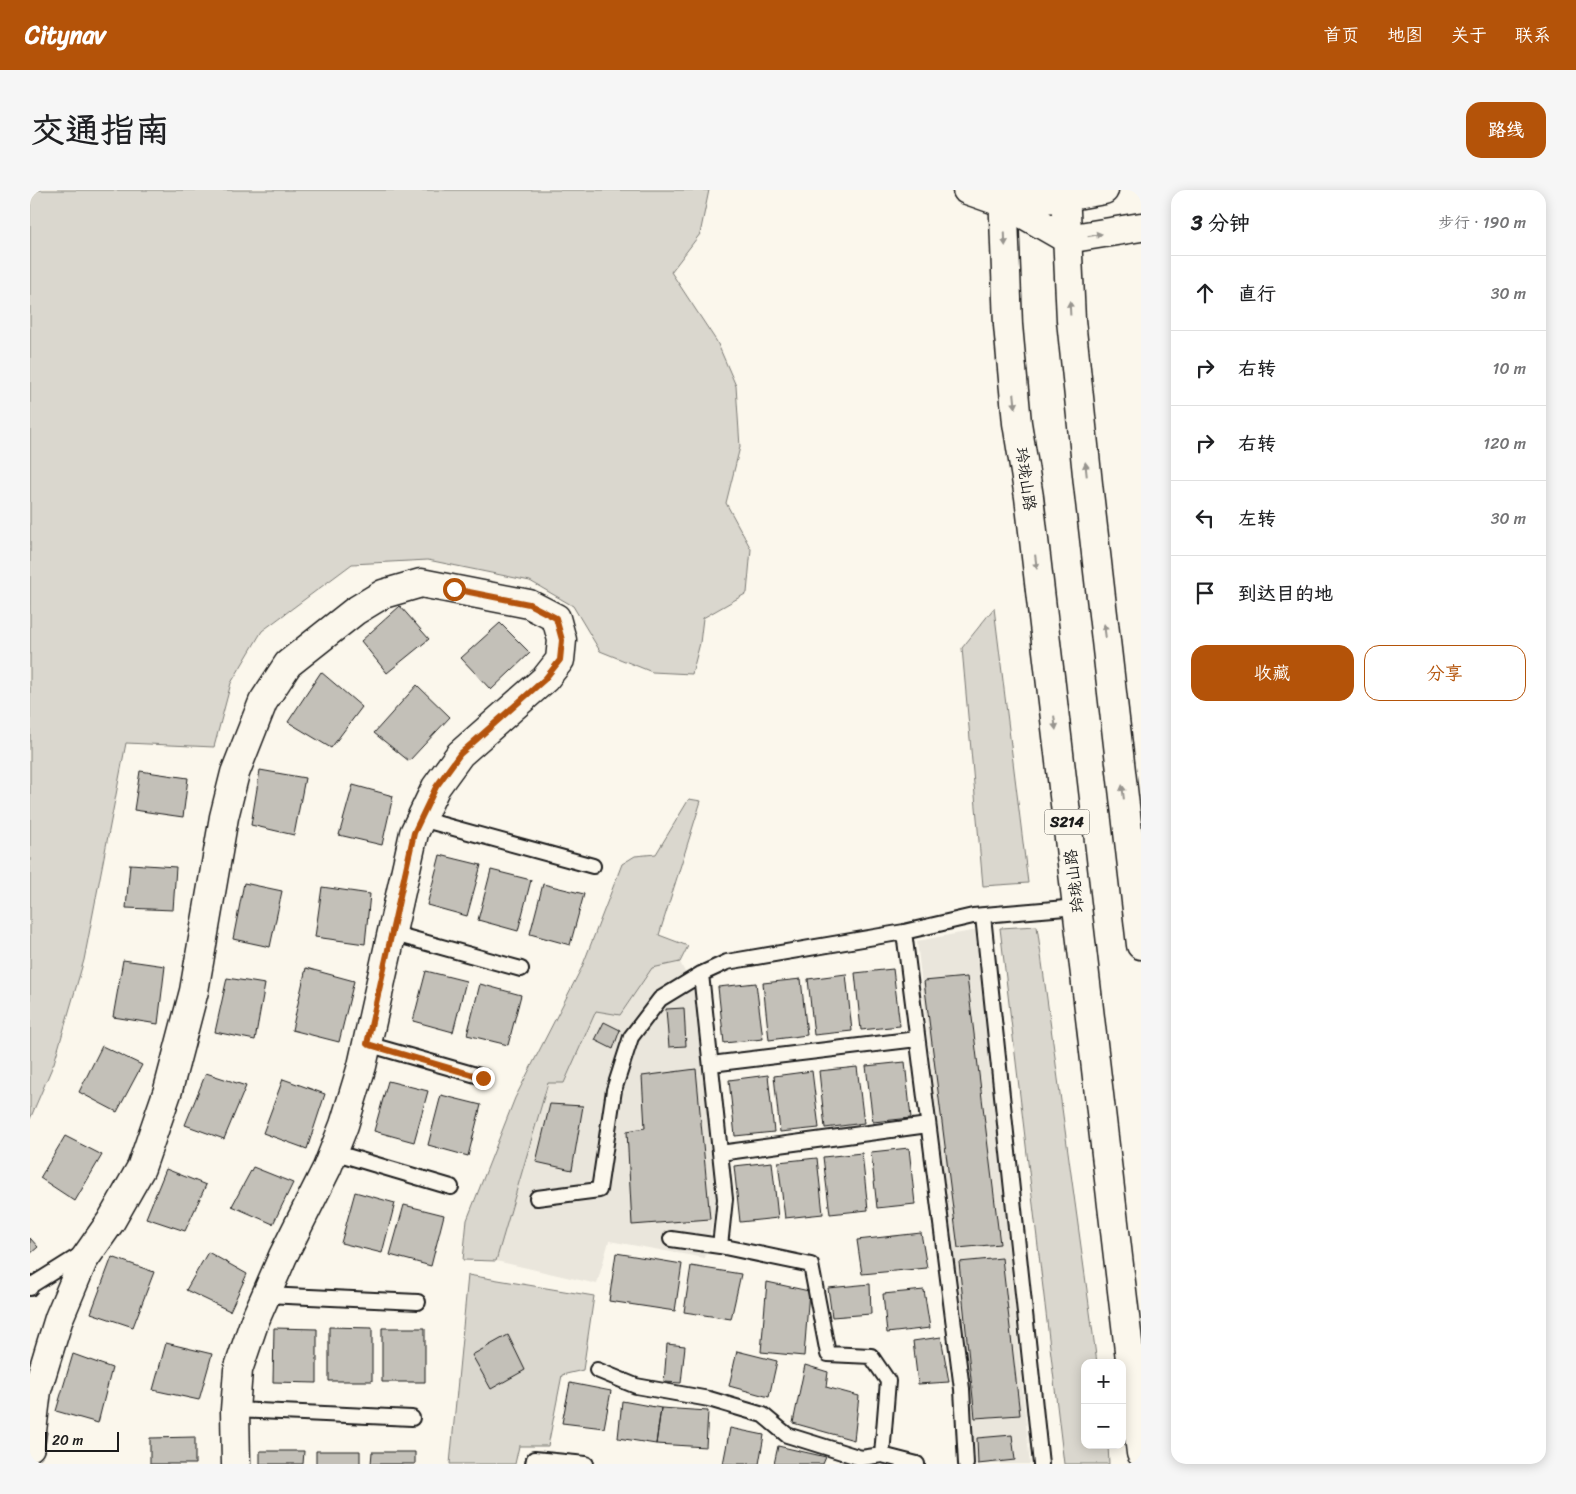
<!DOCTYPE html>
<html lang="zh">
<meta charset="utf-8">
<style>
:root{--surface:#fff;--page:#f6f6f6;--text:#202124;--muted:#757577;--line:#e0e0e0;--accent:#b45309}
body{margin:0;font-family:Sriracha,"LXGW WenKai TC",sans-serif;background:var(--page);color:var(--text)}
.controls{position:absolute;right:15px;bottom:15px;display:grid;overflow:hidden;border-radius:10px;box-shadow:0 2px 12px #0003}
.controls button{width:45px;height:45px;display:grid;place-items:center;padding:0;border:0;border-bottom:1px solid var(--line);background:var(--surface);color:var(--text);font:25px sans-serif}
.scale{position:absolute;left:15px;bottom:12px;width:74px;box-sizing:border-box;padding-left:5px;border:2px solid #1c1c1c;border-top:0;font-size:14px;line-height:18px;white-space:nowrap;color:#1c1c1c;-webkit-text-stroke:4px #fbf7ec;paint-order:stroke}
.stop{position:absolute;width:15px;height:15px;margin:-11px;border:4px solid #b45309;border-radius:50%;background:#fff}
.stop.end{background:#b45309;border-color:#fff;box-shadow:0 1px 5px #0008}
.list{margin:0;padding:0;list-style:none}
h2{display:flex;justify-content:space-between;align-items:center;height:65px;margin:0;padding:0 20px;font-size:21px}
h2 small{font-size:16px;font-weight:400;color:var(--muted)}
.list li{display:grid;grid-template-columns:32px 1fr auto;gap:15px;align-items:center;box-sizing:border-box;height:75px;padding:0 20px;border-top:1px solid var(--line)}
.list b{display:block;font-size:19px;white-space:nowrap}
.list em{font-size:16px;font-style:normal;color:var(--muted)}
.actions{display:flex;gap:10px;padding:15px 20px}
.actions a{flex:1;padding:11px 0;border:1px solid var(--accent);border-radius:15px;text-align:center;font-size:18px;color:var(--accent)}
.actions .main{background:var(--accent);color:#fff}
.icon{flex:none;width:28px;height:28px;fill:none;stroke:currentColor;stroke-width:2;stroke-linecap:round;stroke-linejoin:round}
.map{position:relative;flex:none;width:1111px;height:1274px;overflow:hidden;border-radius:15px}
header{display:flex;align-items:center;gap:30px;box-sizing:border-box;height:70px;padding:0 25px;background:var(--accent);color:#fff}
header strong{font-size:24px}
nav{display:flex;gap:28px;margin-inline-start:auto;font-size:18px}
.intro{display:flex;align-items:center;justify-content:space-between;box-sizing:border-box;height:120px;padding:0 30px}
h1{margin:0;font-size:35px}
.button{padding:12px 22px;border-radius:15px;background:var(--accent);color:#fff;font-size:18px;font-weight:700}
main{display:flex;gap:30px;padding:0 30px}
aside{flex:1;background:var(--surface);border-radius:15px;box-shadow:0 2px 12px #0003}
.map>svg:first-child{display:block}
.built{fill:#eae6dc}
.green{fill:#dad7ce;stroke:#7b7a75}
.building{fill:#c3c0b8;stroke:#1c1c1c}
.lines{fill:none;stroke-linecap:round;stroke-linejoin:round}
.service-casing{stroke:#1c1c1c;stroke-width:18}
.minor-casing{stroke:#1c1c1c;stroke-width:31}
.secondary-casing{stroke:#1c1c1c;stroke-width:31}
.primary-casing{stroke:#1c1c1c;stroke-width:31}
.service{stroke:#fbf7ec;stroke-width:14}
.minor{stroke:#fbf7ec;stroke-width:28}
.secondary{stroke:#fbf7ec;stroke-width:28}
.primary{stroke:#fbf7ec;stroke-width:28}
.oneway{fill:#97948e}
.route{stroke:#b45309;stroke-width:6}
.labels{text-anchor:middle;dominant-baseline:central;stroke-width:5;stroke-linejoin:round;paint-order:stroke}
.shield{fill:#fbf7ec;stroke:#5f5e5a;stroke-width:1}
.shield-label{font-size:15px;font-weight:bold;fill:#1c1c1c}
.street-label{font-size:16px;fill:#1c1c1c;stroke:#fbf7ec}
</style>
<header>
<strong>Citynav</strong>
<nav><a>首页</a><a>地图</a><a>关于</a><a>联系</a></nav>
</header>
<div class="intro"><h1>交通指南</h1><a class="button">路线</a></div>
<main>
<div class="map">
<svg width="1111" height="1274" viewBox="0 0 1111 1274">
<rect width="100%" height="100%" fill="#fbf7ec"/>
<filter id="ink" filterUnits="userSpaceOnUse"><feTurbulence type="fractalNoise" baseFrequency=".02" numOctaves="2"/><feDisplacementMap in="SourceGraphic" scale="10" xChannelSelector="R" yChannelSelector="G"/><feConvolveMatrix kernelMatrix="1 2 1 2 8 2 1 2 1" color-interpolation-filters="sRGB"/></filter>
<g filter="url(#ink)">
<!-- built -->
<path class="built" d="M947 740 1000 1274H946L887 751Z
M650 772 665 803 686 1014 675 1068 579 1051 567 1094 466 1071 518 893H534L566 820 590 825 622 778Z"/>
<!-- green -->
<path class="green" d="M0 0H679L670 44 641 82 687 152 706 196 710 257 696 313 721 359 717 403 673 428 670 453 662 484 622 482 570 461 543 416 500 391 398 370 322 374 232 441 201 493 184 557 96 553 54 770 24 873 0 929Z
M964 418 998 693 953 696 932 458Z
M659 609 671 611 629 745 658 756 650 772 622 778 590 825 566 821 534 893H518L466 1071 433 1070 437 1030 485 908 552 777 592 674 605 666 626 664Z
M1007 736 1067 1173H1055V1255H1078L1079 1274H1034L970 738Z
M438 1085 564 1106 553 1180 532 1185 518 1256H489L485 1274H420Z"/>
<!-- building -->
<path class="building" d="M370 416 399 449 357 483 331 451Z
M470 433 500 463 461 500 431 468Z
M291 482 332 517 301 558 258 532Z
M387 495 420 527 379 571 344 543Z
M230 580 275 588 264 645 221 635Z
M110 581 158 588 153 627 104 620Z
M323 595 363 606 352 655 309 645Z
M410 665 451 675 437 726 397 715Z
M100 674 146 677 143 720 96 718Z
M461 680 501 690 488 741 448 730Z
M214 693 252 701 240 757 203 749Z
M513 694 554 704 540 755 500 744Z
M292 697 340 704 335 754 285 747Z
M93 770 135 776 128 834 83 827Z
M276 778 324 791 309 852 262 840Z
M863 779 870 836 831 840 825 783Z
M396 781 436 791 423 842 383 831Z
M816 784 822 841 784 845 778 789Z
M937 787 970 1054 928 1058 894 791Z
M197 788 235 794 225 850 185 842Z
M771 789 777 845 739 850 733 793Z
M726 793 733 849 694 853 688 797Z
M450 794 491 805 478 855 437 845Z
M654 818 656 856 639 857 636 819Z
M574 832 590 840 583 859 565 850Z
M72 856 112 875 87 922 49 902Z
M875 872 881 928 843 932 836 876Z
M827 877 834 933 795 938 789 881Z
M666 879 680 1029 602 1035 597 941 615 938 612 886Z
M782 881 789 938 750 942 744 886Z
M176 883 216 896 194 949 155 935Z
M738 885 744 942 705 946 699 890Z
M253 889 295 904 277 959 233 943Z
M358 891 398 901 384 952 344 941Z
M411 905 451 915 438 966 398 955Z
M520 914 553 916 542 980 506 972Z
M35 946 72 965 45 1011 10 988Z
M879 958 885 1014 847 1018 841 962Z
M832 963 838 1020 800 1024 793 967Z
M787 968 793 1024 755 1028 748 972Z
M742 972 748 1028 710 1032 704 976Z
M223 977 263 993 243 1034 202 1016Z
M136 979 176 995 155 1041 116 1028Z
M325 1002 365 1013 352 1063 311 1053Z
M374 1015 414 1025 401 1076 360 1065Z
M891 1043 897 1078 832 1084 827 1050Z
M0 1048 8 1057 0 1064Z
M178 1062 217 1084 200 1121 156 1100Z
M586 1063 652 1074 645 1121 579 1111Z
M82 1067 124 1082 103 1137 61 1123Z
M972 1068 990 1225 945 1228 929 1072Z
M661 1076 711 1084 701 1129 654 1122Z
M737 1092 779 1101 774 1166 731 1162Z
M840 1094 841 1124 802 1127 798 1098Z
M894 1100 900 1138 857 1143 853 1104Z
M299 1137 342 1138V1191H299Z
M244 1138 287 1139V1193L243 1192Z
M352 1138H395V1192H352Z
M478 1145 495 1180 461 1199 442 1165Z
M911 1147 919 1192 888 1194 883 1151Z
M136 1153 182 1164 169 1210 123 1200Z
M637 1154 655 1156 651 1193 634 1192Z
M707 1161 747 1171 739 1207 699 1196Z
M43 1164 82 1178 68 1233 26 1221Z
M775 1175 798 1182 796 1197 829 1206 824 1250 763 1233Z
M540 1193 581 1201 574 1238 532 1233Z
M592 1211 631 1218 626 1254 588 1248Z
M631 1218 678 1221 676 1257 626 1254Z
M700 1238 734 1245 729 1274H693Z
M982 1245 985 1270 948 1274 947 1248Z
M165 1247V1274H120V1248Z
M748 1256 796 1267 793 1274H744Z
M230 1261H274L273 1274H230Z
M286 1261H330V1274H286Z
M342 1262H385V1274H341Z"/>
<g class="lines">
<defs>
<path id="service" d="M391 629 563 676
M953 726 1011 1274
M874 742 932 1199 936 1274
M361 743 491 779
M337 854 453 887
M681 874 887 849
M303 962 421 997
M690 963 898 935
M507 1008 569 1000 584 900 601 847 630 809 671 784 697 772 874 742 943 726 1047 717
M641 1049 690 1056 695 1009 671 784
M690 1056 781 1075 798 1164 841 1166 858 1191 852 1265
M0 1098 2 1095 53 1063
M236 1105 388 1112
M567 1180 606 1196 679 1209 733 1225 757 1245 831 1268 852 1265 887 1274
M205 1220 382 1228
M503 1274 504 1269 556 1274"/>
<path id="minor" d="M937 0 974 13
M0 1257 7 1200 29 1128 53 1071 81 1031 111 978 138 900 164 801 194 627 205 583 233 512 258 474 325 421 353 404 391 393 499 414 526 428 532 450 530 470 515 489 430 564 406 597 384 643 332 876 314 935 297 978 253 1066 236 1105 225 1130 208 1180 205 1220 206 1274"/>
<path id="secondary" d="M974 13 1037 49 1111 37
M974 13 1035 7 1074 0"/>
<path id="primary" d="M973 0 978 135 987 233 999 307 1111 1263
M1035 0 1041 130 1058 294 1111 755"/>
</defs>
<!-- service casing -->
<use href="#service" class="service-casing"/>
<!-- minor casing -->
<use href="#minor" class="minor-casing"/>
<!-- secondary casing -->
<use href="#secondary" class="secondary-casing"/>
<!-- primary casing -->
<use href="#primary" class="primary-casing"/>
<!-- service -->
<use href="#service" class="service"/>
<!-- minor -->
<use href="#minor" class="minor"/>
<!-- secondary -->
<use href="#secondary" class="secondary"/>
<!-- primary -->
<use href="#primary" class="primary"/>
</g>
<!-- one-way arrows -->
<defs><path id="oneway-solid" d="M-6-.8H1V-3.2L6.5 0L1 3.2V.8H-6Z" transform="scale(1.25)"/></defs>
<g class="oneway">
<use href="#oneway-solid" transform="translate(1065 45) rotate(-9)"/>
<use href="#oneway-solid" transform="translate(975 49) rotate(88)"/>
<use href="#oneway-solid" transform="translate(1040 118) rotate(-93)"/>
<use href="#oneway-solid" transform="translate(985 211) rotate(84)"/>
<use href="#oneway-solid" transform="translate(1056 279) rotate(-96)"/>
<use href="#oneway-solid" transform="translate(1006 372) rotate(83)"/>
<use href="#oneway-solid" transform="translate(1075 441) rotate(-97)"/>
<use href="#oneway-solid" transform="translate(1025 533) rotate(83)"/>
<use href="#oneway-solid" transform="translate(1093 602) rotate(-97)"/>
</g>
</g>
<g class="lines" filter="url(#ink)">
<!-- route -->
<path class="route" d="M424 399 499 414 526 428 532 450 530 470 515 489 430 564 406 597 384 643 337 854 453 888"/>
</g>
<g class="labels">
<!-- shield labels -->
<rect class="shield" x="1014.5" y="619.5" width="45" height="25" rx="4"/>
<g class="shield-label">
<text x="1037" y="632">S214</text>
</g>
<!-- street labels -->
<g class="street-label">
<text transform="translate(996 289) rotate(82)">玲珑山路</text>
<text transform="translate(1044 691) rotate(-97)">玲珑山路</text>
</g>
</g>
</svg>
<div class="controls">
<button>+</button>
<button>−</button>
</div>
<div class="scale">20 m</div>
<div class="stop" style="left:424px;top:399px"></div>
<div class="stop end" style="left:453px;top:888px"></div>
</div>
<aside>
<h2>3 分钟<small>步行 · 190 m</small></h2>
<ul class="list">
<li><svg class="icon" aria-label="ahead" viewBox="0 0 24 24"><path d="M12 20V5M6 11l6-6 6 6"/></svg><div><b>直行</b></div><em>30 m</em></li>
<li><svg class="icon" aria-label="right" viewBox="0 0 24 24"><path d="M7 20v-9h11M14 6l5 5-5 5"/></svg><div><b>右转</b></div><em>10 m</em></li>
<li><svg class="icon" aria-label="right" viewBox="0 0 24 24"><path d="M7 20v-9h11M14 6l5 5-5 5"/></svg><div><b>右转</b></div><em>120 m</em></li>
<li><svg class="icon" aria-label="left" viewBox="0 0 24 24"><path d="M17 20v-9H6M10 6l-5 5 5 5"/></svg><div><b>左转</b></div><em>30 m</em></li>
<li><svg class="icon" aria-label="arrive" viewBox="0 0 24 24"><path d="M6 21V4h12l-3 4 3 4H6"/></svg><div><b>到达目的地</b></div></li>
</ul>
<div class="actions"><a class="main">收藏</a><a>分享</a></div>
</aside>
</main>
